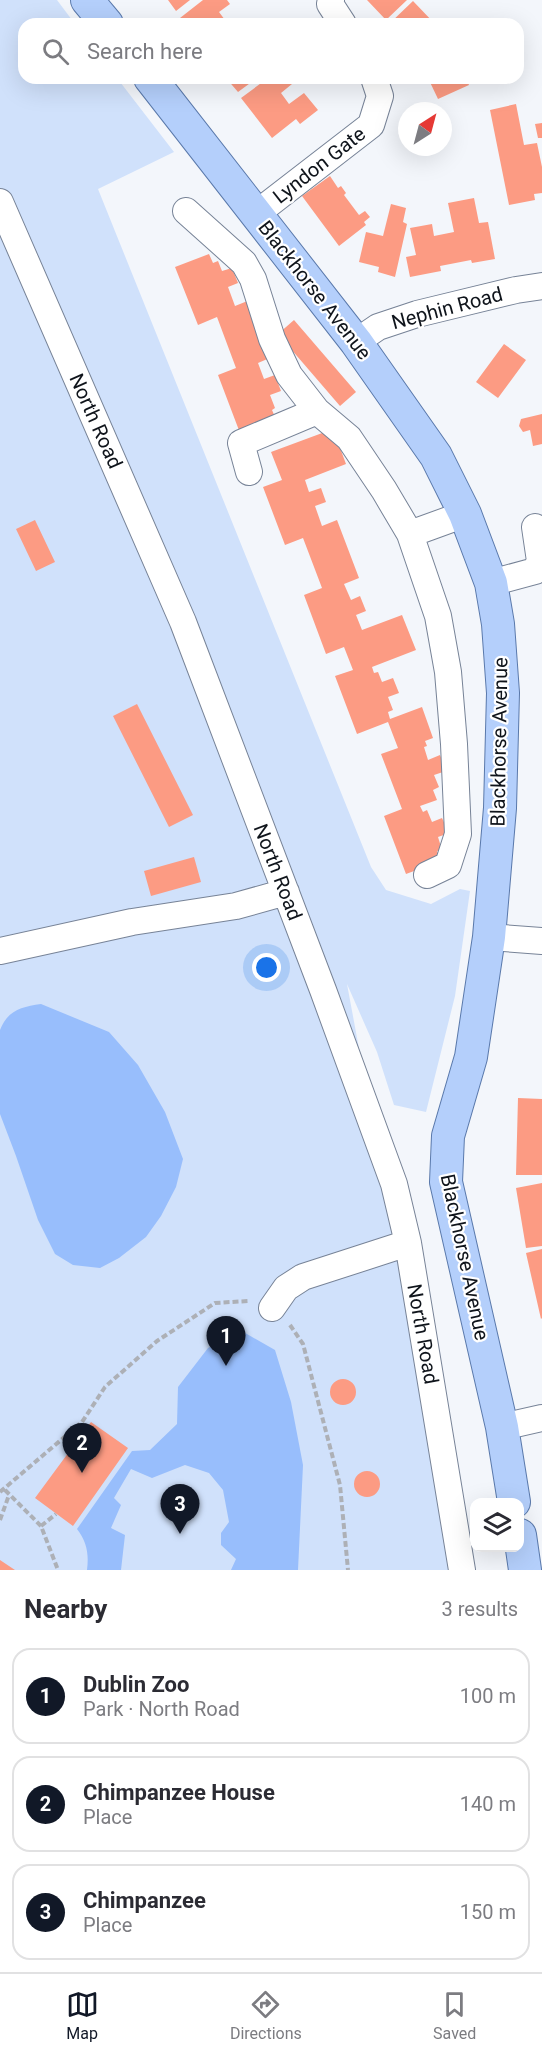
<!DOCTYPE html>
<meta charset="utf-8">
<style>
:root{--surface:#fff;--page:#f2f2f3;--text:#2b2b33;--muted:#7c7c81;--line:#e1e1e2;--accent:#111827}
body{margin:0;font-family:Roboto,sans-serif;background:var(--page);color:var(--text)}
.controls{position:absolute;right:18px;bottom:18px;display:grid;overflow:hidden;border-radius:12px;box-shadow:0 6px 24px #0002}
.controls button{width:54px;height:54px;display:grid;place-items:center;padding:0;border:0;border-bottom:2px solid var(--line);background:var(--surface);color:var(--text);font:30px sans-serif}
.compass{position:absolute;left:398px;top:102px;width:54px;height:54px;border-radius:50%;background:var(--surface);box-shadow:0 6px 24px #0002;rotate:36deg}
.you{position:absolute;left:267px;top:968px;width:21px;height:21px;margin:-15px;border:4px solid #fff;border-radius:50%;background:#1a73e8;box-shadow:0 0 0 9px #1a73e833}
.badge{display:grid;place-items:center;width:39px;height:39px;border-radius:50%;background:var(--accent);color:#fff;font-size:20px;font-weight:700}
.pin{position:absolute;translate:-50% -50px;filter:drop-shadow(0 2px 3px #0008)}
.pin::after{content:'';position:absolute;top:32px;width:21px;height:18px;background:inherit;clip-path:polygon(0 0,100% 0,50% 100%)}
.list{margin:0;padding:0;list-style:none}
h2{display:flex;justify-content:space-between;align-items:center;height:78px;margin:0;padding:0 24px;font-size:26px}
h2 small{font-size:20px;font-weight:400;color:var(--muted)}
.list li{display:grid;grid-template-columns:39px 1fr auto;gap:18px;align-items:center;box-sizing:border-box;height:96px;margin:0 12px 12px;padding:0 12px;border:2px solid var(--line);border-radius:18px}
.list b{display:block;font-size:22px;white-space:nowrap}
.list p{margin:0;font-size:20px;white-space:nowrap;color:var(--muted)}
.list em{font-size:20px;font-style:normal;color:var(--muted)}
.icon{flex:none;width:33px;height:33px;fill:none;stroke:currentColor;stroke-width:2;stroke-linecap:round;stroke-linejoin:round}
.map{position:relative;flex:none;width:542px;height:1570px;overflow:hidden}
.search{position:absolute;background:var(--surface);box-shadow:0 6px 24px #0002;left:18px;right:18px;top:18px;height:66px;display:flex;align-items:center;gap:15px;box-sizing:border-box;padding:0 21px;border-radius:18px;color:var(--muted);font-size:22px}
.sheet{height:402px;background:var(--surface)}
nav{display:flex;justify-content:space-around;align-items:center;box-sizing:border-box;height:84px;border-top:2px solid var(--line);background:var(--surface);font-size:16px;color:var(--muted)}
nav a{display:grid;justify-items:center;gap:3px}
nav .on{color:var(--accent)}
.map>svg:first-child{display:block}
.green{fill:#d0e1fb}
.water{fill:#98befc}
.building{fill:#fc9b83}
.lines{fill:none;stroke-linecap:round;stroke-linejoin:round}
.minor-casing{stroke:#778397;stroke-width:28}
.major-casing{stroke:#5a79ab;stroke-width:34}
.path{stroke:#adb0b6;stroke-width:4;stroke-dasharray:6 3;stroke-linecap:butt}
.minor{stroke:#fff;stroke-width:26}
.major{stroke:#b4cffb;stroke-width:32}
.labels{text-anchor:middle;dominant-baseline:central;stroke-width:4.5;stroke-linejoin:round;paint-order:stroke}
.street-label{font-size:20px;fill:#0f141b;stroke:#fff}
</style>
<div class="map">
<svg width="542" height="1570" viewBox="0 0 542 1570">
<rect width="100%" height="100%" fill="#f3f6fb"/>
<!-- green -->
<path class="green" d="M0 0H57L75 24H24V78H117L174 152 98 189 371 867 386 890 431 904 460 889 470 891 455 996 426 1112 394 1105 377 1052 347 984 436 1462 462 1570H0Z"/>
<!-- water -->
<path class="water" d="M41 1004 109 1032 138 1065 165 1112 183 1159 176 1187 161 1216 146 1237 119 1258 100 1268 73 1265 55 1254 38 1220 16 1156 0 1114V1030C8 1010 21 1007 41 1004Z
M240 1330 275 1350 291 1402 303 1465 298 1570H231L236 1559 221 1545V1533L229 1522 223 1490 209 1473 185 1465 152 1478 131 1469 114 1498 121 1505 111 1528 125 1535 121 1570H87C89 1554 87 1542 77 1529L132 1451 150 1450 177 1424 178 1387 208 1348Z"/>
<!-- building -->
<path class="building" d="M168 0H190L176 11Z
M203 0H227L230 4 219 12 228 24H185L180 18Z
M367 0H407L386 20Z
M413 1 435 24H389Z
M226 78H257L238 92Z
M268 78H287L292 84 281 93 289 104 304 93 318 110 300 124 296 119 272 138 241 98Z
M428 78H466L469 85 438 99Z
M516 104 524 145 537 143 542 167V193L534 194 535 200 509 205 490 110Z
M542 123V138H538L535 124Z
M330 176 338 188 341 186 346 193 344 195 359 215 365 211 370 217 364 222 366 225 339 246 302 196Z
M474 198 479 223 488 222 495 259 472 263 471 260 440 266 441 271 410 277 406 257 416 255 410 228 432 224 434 236 454 232 448 203Z
M391 204 406 208 403 222 407 224 395 277 378 272 379 267 359 262 366 232 383 236Z
M209 254 213 263 218 261 222 271 232 268 238 283 228 287 235 306 250 300 272 357 258 363 264 379 275 375 281 391 270 395 275 408 272 410 276 419 240 433 218 375 236 368 217 317 198 325 175 267Z
M294 320 356 392 340 406 278 334Z
M504 344 526 360 498 398 476 382Z
M542 414V444L533 446 530 430 523 432 519 426 521 419Z
M333 429 346 464 305 480 309 492 321 488 326 502 315 506 322 526 337 520 359 578 344 584 351 600 360 596 366 611 356 615 362 630 402 615 416 650 372 667 374 673 378 672 382 682 393 678 399 693 388 697 393 710 388 712 390 719 422 707 433 738 425 741 427 746 424 747 428 760 440 755 446 771 434 775 439 787 433 790 437 800 420 806 423 812 427 810 432 822 442 818 449 833 438 837 442 850 437 851 441 861 406 874 384 816 402 809 381 754 398 748 388 722 357 734 335 676 353 670 344 647 326 654 304 595 322 588 303 538 285 545 263 487 282 480 271 452Z
M35 520 55 562 36 571 16 529Z
M137 704 193 815 169 827 113 716Z
M194 857 201 882 151 896 144 871Z
M518 1098 542 1099V1175H516Z
M542 1183V1246L526 1248 516 1188Z
M542 1249V1318L541 1319 526 1253Z
M330 1392a13 13 0 1 1 26 0a13 13 0 1 1-26 0Z
M91 1422 128 1448 73 1526 35 1498Z
M354 1484a13 13 0 1 1 26 0a13 13 0 1 1-26 0Z
M0 1560 15 1570H0Z"/>
<g class="lines">
<defs>
<path id="minor" d="M331 0 330 4 343 24
M0 202 183 622 323 990 394 1184 408 1243 462 1570
M186 211 244 263 253 279 272 339 289 375 317 411
M256 214 371 125 380 96 374 78
M356 342 378 327 417 314 516 290 542 286
M249 472 241 443 317 411 349 438 384 490 410 534 438 616 448 672 454 744 458 834 448 865 427 875
M410 534 465 514
M491 583 535 571 540 561 535 527
M489 937 542 941
M0 951 132 922 236 906 286 892
M272 1308 286 1288 303 1277 408 1243
M502 1427 542 1418"/>
<path id="major" d="M87 0 107 24
M150 78 356 342 436 456 465 514 491 583 498 624 503 693 500 808 489 937 471 1057 448 1136 446 1182 502 1427 514 1502
M520 1535 525 1570"/>
</defs>
<!-- minor casing -->
<use href="#minor" class="minor-casing"/>
<!-- major casing -->
<use href="#major" class="major-casing"/>
<!-- path -->
<path class="path" d="M290 1325 303 1344 340 1485 348 1570
M5 1490 41 1526 58 1570
M0 1492 82 1422 105 1387 157 1341 215 1303 248 1301
M0 1520 9 1495
M41 1526 56 1514"/>
<!-- minor -->
<use href="#minor" class="minor"/>
<!-- major -->
<use href="#major" class="major"/>
</g>
<g class="labels">
<!-- street labels -->
<g class="street-label">
<text transform="translate(319 165) rotate(-38)">Lyndon Gate</text>
<text transform="translate(315 290) rotate(52)">Blackhorse Avenue</text>
<text transform="translate(447 308) rotate(-15)">Nephin Road</text>
<text transform="translate(96 421) rotate(66)">North Road</text>
<text transform="translate(499 742) rotate(-89)">Blackhorse Avenue</text>
<text transform="translate(278 872) rotate(69)">North Road</text>
<text transform="translate(465 1257) rotate(78)">Blackhorse Avenue</text>
<text transform="translate(423 1334) rotate(80)">North Road</text>
</g>
</g>
</svg>
<div class="controls">
<button><svg class="icon" aria-label="layers" viewBox="0 0 24 24"><path d="M12 4l9 5-9 5-9-5zM3 14l9 5 9-5"/></svg></button>
</div>
<svg class="compass" viewBox="-18 -18 36 36"><path d="M0-13l5 13h-10z" fill="#e53935"/><path d="M0 13l5-13h-10z" fill="#7c7c81"/></svg>
<div class="you"></div>
<div class="pin badge" style="left:226px;top:1366px">1</div>
<div class="pin badge" style="left:82px;top:1473px">2</div>
<div class="pin badge" style="left:180px;top:1534px">3</div>
<div class="search"><svg class="icon" aria-label="search" viewBox="0 0 24 24"><circle cx="10" cy="10" r="6"/><path d="M15 15l6 6"/></svg>Search here</div>
</div>
<section class="sheet">
<h2>Nearby<small>3 results</small></h2>
<ul class="list">
<li><span class="badge">1</span><div><b>Dublin Zoo</b><p>Park · North Road</p></div><em>100 m</em></li>
<li><span class="badge">2</span><div><b>Chimpanzee House</b><p>Place</p></div><em>140 m</em></li>
<li><span class="badge">3</span><div><b>Chimpanzee</b><p>Place</p></div><em>150 m</em></li>
</ul>
</section>
<nav>
<a class="on"><svg class="icon" aria-label="map" viewBox="0 0 24 24"><path d="M3 6l6-2 6 2 6-2v14l-6 2-6-2-6 2zM9 4v14M15 6v14"/></svg>Map</a>
<a><svg class="icon" aria-label="directions" viewBox="0 0 24 24"><path d="M12 3l9 9-9 9-9-9zM9 14v-3h6M13 9l2 2-2 2"/></svg>Directions</a>
<a><svg class="icon" aria-label="saved" viewBox="0 0 24 24"><path d="M7 4h10v16l-5-4-5 4z"/></svg>Saved</a>
</nav>
